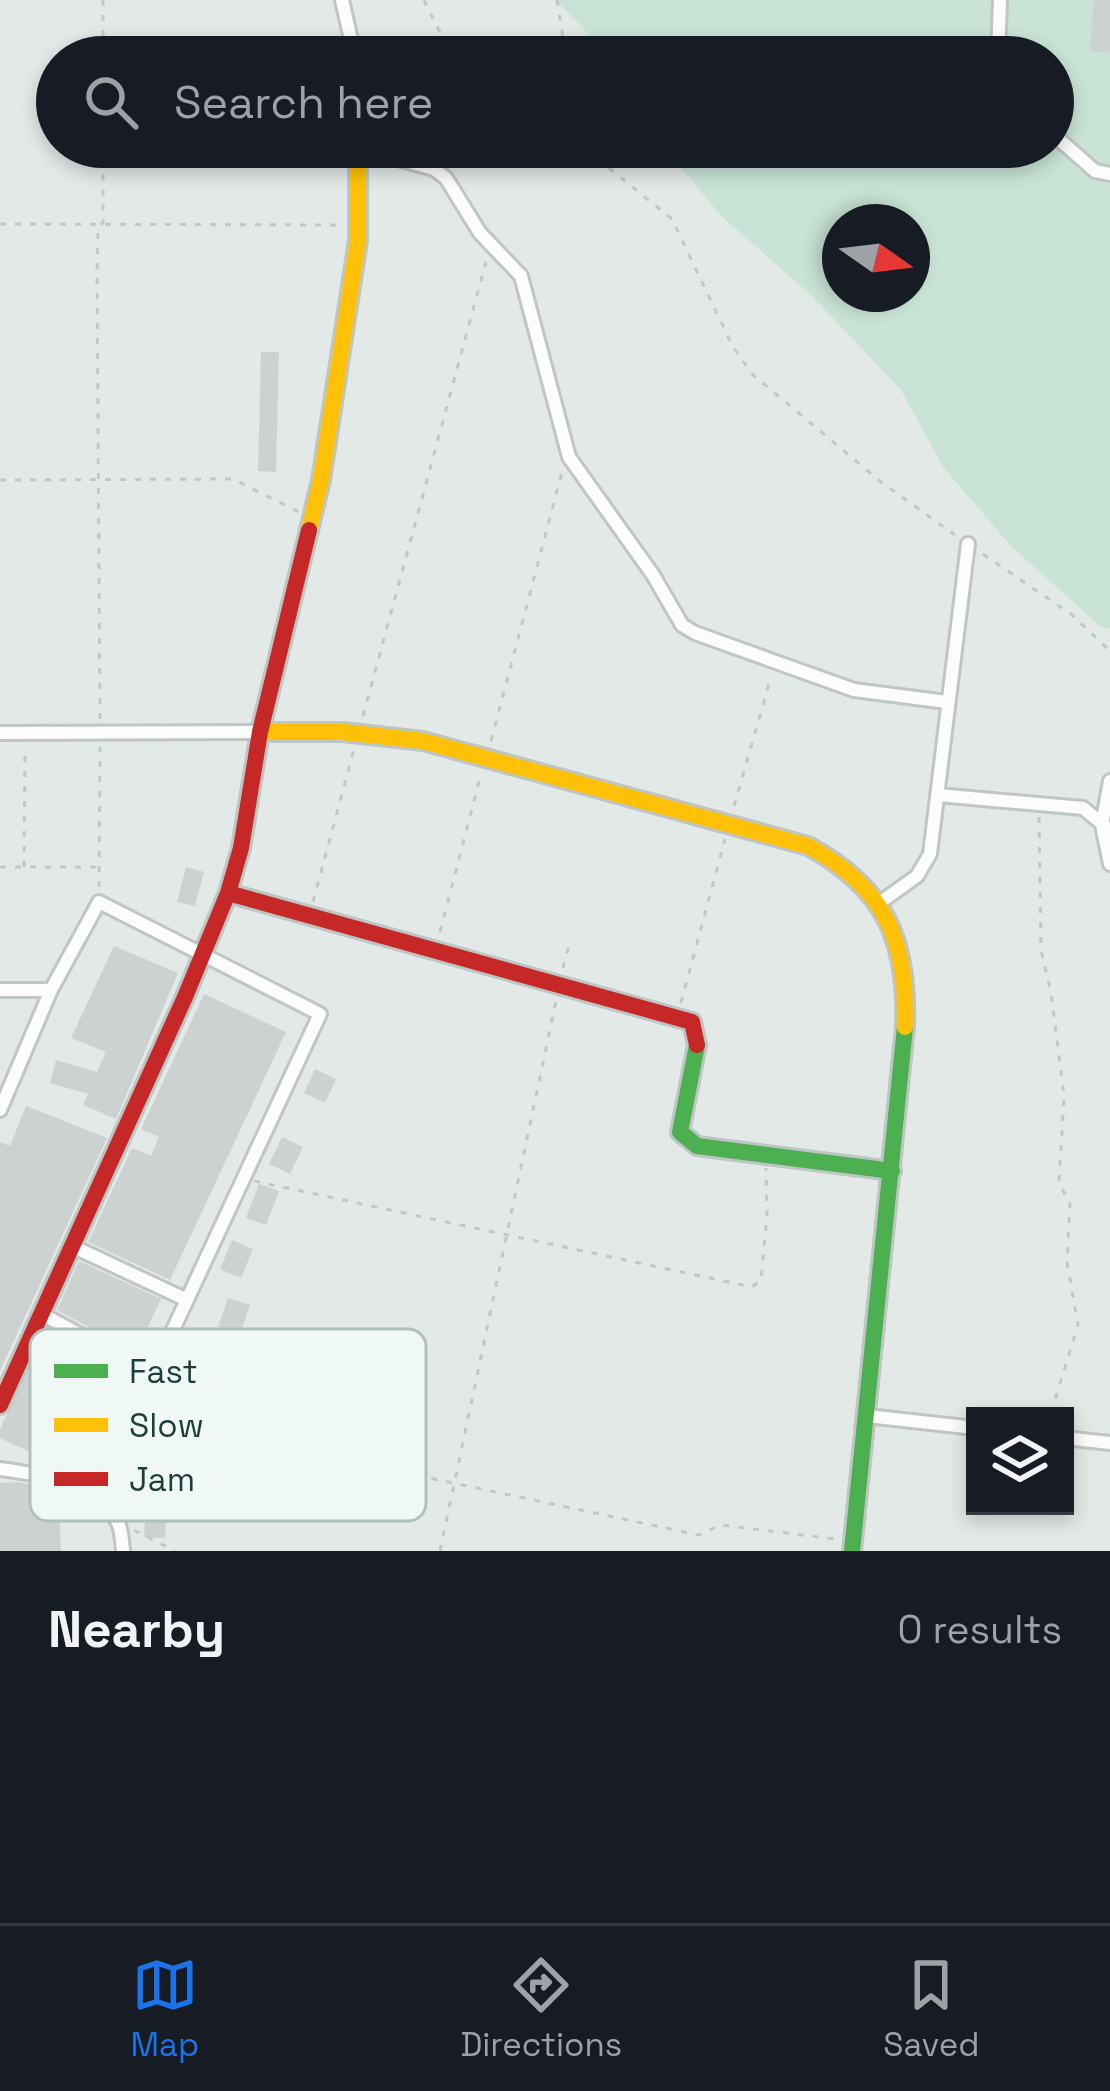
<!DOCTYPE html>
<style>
:root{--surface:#171b24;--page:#20242c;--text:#f1f3f6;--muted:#9ea1a6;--line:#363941;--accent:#1a73e8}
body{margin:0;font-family:"Space Grotesk",sans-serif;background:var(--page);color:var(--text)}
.controls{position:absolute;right:36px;bottom:36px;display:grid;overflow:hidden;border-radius:0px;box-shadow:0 6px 18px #0003}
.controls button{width:108px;height:108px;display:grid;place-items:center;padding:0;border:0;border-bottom:3px solid var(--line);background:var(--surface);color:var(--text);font:60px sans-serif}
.compass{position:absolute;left:822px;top:204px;width:108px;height:108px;border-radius:50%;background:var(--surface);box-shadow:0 6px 18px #0003;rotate:104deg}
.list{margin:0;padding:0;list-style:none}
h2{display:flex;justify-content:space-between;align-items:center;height:156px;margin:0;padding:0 48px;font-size:51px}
h2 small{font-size:39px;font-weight:400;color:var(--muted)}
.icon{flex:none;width:66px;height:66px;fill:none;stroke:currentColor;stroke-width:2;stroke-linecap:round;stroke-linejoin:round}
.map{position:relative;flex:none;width:1110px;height:1551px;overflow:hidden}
.search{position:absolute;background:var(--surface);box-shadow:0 6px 18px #0003;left:36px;right:36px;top:36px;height:132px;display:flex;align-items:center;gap:30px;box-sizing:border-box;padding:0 42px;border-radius:66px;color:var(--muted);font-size:45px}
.sheet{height:372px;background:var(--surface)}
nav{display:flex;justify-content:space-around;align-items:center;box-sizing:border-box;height:168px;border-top:3px solid var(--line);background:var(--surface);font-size:33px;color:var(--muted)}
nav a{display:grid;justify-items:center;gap:6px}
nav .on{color:var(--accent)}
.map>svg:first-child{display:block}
.green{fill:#c9e4d6;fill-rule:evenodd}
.building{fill:#ccd2d1}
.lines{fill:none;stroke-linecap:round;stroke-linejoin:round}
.street-casing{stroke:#bfc6c4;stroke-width:18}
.fast-casing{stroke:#bdc6c5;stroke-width:22}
.slow-casing{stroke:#bdc6c5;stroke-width:22}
.jam-casing{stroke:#bdc6c5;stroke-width:22}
.path{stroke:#bfc9c8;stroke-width:3;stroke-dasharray:6 9;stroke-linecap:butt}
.street{stroke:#fbfcfb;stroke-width:12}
.fast{stroke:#4caf50;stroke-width:16}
.slow{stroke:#ffc107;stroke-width:16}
.jam{stroke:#c62828;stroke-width:16}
.key{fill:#eff8f5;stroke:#b0c0bd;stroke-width:3}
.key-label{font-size:33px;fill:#1e3d3b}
</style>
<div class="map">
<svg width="1110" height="1551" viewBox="0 0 1110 1551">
<rect width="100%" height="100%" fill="#e2e9e7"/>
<!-- green -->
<path class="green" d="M555 0H1110V629L1101 627 1010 545 943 467 901 390 812 296 721 216 664 147H1053V57H603L584 29ZM840 222H912V294H840Z"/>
<!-- building -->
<path class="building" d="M1094 0H1110V53L1090 51Z
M261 352H279L276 472 258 471Z
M186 867 204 872 195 906 177 902Z
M114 946 178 973 116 1119 83 1105 88 1094 50 1083 56 1060 97 1072 106 1052 71 1038Z
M204 994 286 1032 170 1280 88 1242 132 1148 151 1156 159 1137 141 1129Z
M315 1069 336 1079 325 1103 304 1093Z
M26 1106 107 1138 0 1371V1142L10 1146Z
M282 1137 303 1147 290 1174 269 1164Z
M259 1184 279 1191 266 1225 246 1218Z
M232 1240 253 1249 241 1278 220 1269Z
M79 1261 161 1299 111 1405 76 1403 68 1421 104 1436 95 1458 58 1443 49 1461 0 1438V1429L48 1329 91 1353 99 1352 105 1347 101 1334 57 1310Z
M228 1298 250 1305 240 1334 218 1327Z
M19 1482 58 1491 61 1551H0V1483Z
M146 1507 167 1509 165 1538 144 1537Z"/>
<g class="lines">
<defs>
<path id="street" d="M342 0 355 57
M998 57 1000 0
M1053 134 1095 171 1110 174
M358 148 434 169 446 178 480 233 521 276 569 457 653 575 682 625 695 633 854 690 947 702
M0 733 260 732
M1110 781 1102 825 1110 864
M938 795 1083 808 1110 830
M878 904 917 876 930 854 968 544
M0 990H51
M0 1110 51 990 99 902 320 1014 125 1433 89 1494
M74 1247 185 1299
M42 1314 95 1343
M867 1416 975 1428
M1065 1438 1110 1443
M0 1469C37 1474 102 1483 118 1523 122 1531 122 1542 123 1551"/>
<path id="fast" d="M697 1045 680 1132 697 1146 892 1171
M852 1551 905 1027"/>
<path id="slow" d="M309 530 321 480 358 241V147
M260 732H343L423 741 808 846C886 888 908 941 905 1027"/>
<path id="jam" d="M228 893 692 1022 697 1045
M0 1405 185 997 228 893 241 848 260 732 309 530"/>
</defs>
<!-- street casing -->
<use href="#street" class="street-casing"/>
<!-- fast casing -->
<use href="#fast" class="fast-casing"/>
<!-- slow casing -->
<use href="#slow" class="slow-casing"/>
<!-- jam casing -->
<use href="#jam" class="jam-casing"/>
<!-- path -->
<path class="path" d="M103 0V57
M424 0 452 57
M557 0 566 57
M588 147 594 156 672 219 733 347 752 374 881 482 955 535
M447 162 455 147
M0 224 340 225
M0 480 233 479 299 512
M983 554 1072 615 1110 651
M363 716 486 262
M100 719 97 273 98 229 103 222V147
M491 741 562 472
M734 806 771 677
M1039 817 1041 950 1051 993 1064 1096 1059 1183 1070 1204 1067 1262 1078 1325 1050 1416
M0 867H98
M24 867 25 747
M99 887 100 747
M313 902 354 749
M440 932 481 774
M563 968 569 945
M681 1003 725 839
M254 1181 752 1287 761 1280 767 1215 766 1168
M226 1435 699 1535 721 1525 835 1539
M134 1530 175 1551
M440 1551 556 1001"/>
<!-- street -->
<use href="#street" class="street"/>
<!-- fast -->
<use href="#fast" class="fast"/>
<!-- slow -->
<use href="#slow" class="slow"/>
<!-- jam -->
<use href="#jam" class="jam"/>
</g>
<!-- legend -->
<rect x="30" y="1329" width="396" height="192" rx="18" class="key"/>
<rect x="54" y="1364" width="54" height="14" fill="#4caf50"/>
<rect x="54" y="1418" width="54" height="14" fill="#ffc107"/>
<rect x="54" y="1472" width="54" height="14" fill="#c62828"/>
<g class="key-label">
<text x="129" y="1383">Fast</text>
<text x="129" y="1437">Slow</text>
<text x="129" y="1491">Jam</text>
</g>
</svg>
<div class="controls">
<button><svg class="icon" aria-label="layers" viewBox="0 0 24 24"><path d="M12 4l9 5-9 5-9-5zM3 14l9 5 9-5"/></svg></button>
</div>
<svg class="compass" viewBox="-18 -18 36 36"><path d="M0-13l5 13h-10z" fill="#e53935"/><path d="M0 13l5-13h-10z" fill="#9ea1a6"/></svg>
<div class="search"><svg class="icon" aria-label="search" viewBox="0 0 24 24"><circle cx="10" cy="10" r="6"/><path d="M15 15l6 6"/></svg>Search here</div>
</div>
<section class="sheet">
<h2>Nearby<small>0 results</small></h2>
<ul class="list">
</ul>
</section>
<nav>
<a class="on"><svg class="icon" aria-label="map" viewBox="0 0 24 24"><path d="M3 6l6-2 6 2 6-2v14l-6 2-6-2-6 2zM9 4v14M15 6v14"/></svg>Map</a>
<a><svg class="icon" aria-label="directions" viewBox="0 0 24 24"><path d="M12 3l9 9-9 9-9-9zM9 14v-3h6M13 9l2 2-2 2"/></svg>Directions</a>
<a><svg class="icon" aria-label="saved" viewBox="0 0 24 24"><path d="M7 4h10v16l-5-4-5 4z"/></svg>Saved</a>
</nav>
